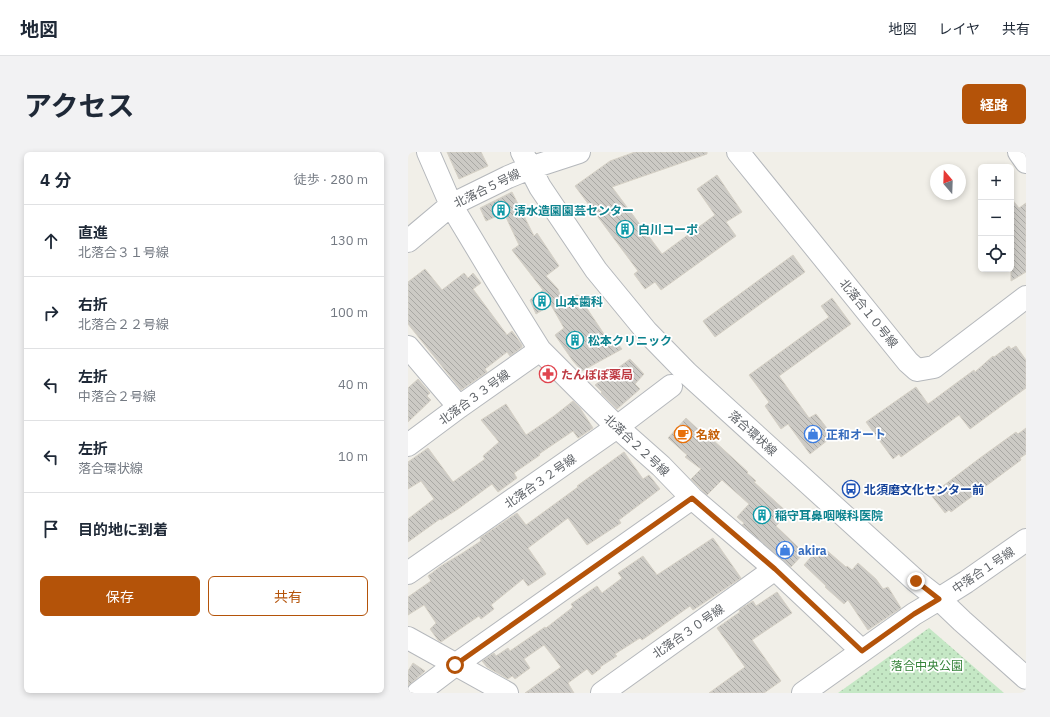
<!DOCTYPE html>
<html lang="ja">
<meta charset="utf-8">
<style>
:root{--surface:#fff;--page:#f2f2f3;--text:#1f2937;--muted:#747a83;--line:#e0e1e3;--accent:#b45309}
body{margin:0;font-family:"IBM Plex Sans","Noto Sans JP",sans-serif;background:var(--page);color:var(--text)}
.controls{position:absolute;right:12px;top:12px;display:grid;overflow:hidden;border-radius:6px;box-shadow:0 2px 6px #0003}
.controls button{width:36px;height:36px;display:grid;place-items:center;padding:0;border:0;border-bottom:1px solid var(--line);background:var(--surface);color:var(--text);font:20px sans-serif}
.compass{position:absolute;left:522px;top:12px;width:36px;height:36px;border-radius:50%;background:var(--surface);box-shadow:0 2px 6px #0003;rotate:341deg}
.stop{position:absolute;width:12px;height:12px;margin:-9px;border:3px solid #b45309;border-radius:50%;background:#fff}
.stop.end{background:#b45309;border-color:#fff;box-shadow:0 1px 4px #0008}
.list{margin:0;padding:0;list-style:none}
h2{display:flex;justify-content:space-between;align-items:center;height:52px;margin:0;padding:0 16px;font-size:17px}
h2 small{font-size:13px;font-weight:400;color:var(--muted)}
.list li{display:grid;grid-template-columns:26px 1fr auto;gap:12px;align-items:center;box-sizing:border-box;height:72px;padding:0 16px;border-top:1px solid var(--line)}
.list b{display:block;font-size:15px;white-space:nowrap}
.list p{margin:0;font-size:13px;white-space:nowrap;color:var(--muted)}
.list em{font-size:13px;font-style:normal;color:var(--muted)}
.actions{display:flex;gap:8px;padding:12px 16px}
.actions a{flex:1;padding:9px 0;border:1px solid var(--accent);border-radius:6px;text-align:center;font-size:14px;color:var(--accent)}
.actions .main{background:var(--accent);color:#fff}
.icon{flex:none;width:22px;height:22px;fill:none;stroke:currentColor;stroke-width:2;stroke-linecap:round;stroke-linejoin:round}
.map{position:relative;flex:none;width:618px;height:541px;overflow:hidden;border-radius:6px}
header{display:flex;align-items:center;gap:24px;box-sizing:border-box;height:56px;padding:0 20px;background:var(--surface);border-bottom:1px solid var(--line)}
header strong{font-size:19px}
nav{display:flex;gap:22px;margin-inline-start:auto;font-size:14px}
.intro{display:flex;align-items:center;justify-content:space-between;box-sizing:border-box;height:96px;padding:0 24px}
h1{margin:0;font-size:28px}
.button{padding:10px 18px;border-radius:6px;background:var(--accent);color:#fff;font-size:14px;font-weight:700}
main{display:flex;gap:24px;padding:0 24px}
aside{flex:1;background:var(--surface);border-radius:6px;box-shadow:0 2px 6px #0003}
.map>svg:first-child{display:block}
.park{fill:url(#park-dots)}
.building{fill:url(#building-back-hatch);stroke:#d6d1c6}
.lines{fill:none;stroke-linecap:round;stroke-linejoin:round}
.minor-casing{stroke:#b5b8bc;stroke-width:24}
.minor{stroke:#fff;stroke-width:22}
.route{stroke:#b45309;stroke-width:5}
.labels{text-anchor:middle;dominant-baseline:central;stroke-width:3.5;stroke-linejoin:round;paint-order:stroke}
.street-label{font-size:12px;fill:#5f6368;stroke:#fff}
.culture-label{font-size:12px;font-weight:bold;fill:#0d838f;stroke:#fff;text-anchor:start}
.health-label{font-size:12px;font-weight:bold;fill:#be3a42;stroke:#fff;text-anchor:start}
.food-label{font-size:12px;font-weight:bold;fill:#c56008;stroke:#fff;text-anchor:start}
.shop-label{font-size:12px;font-weight:bold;fill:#366cbe;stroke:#fff;text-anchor:start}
.transit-label{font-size:12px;font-weight:bold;fill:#164399;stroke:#fff;text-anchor:start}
.park-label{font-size:12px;fill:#348238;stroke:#fff}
</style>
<header>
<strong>地図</strong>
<nav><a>地図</a><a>レイヤ</a><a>共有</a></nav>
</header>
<div class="intro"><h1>アクセス</h1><a class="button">経路</a></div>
<main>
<aside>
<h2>4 分<small>徒歩 · 280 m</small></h2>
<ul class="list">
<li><svg class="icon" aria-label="ahead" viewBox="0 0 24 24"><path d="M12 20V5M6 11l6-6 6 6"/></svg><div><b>直進</b><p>北落合３１号線</p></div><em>130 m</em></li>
<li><svg class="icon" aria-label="right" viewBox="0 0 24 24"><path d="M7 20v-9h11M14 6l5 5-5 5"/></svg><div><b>右折</b><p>北落合２２号線</p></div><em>100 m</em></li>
<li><svg class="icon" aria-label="left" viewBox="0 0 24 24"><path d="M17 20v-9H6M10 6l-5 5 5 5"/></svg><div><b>左折</b><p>中落合２号線</p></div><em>40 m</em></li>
<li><svg class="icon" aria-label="left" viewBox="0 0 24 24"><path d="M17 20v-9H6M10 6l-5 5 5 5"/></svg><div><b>左折</b><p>落合環状線</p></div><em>10 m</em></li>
<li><svg class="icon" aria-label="arrive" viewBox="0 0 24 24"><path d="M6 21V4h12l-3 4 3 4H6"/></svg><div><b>目的地に到着</b></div></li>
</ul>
<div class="actions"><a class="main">保存</a><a>共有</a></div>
</aside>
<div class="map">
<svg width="618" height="541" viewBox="0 0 618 541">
<defs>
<pattern id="park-dots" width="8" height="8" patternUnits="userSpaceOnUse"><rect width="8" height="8" fill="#c5e8c5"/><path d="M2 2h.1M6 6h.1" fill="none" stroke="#a3c0a4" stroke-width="1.8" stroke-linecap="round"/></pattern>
<pattern id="building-back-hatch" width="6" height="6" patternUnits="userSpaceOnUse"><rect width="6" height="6" fill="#cccac5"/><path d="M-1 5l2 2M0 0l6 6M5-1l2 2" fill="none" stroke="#a9a8a4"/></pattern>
</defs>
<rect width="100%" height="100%" fill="#f1efe8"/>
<!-- park -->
<path class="park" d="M521 476 596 541H430Z"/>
<!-- building -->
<path class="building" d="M39 0H73L80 14 51 27Z
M227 0H299V2L204 35 254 102 307 63 289 37 309 23 334 60 318 70 328 84 253 138 247 130 237 137 226 122 230 119 167 34 202 9Z
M104 40 126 84 129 81 151 114 138 124 150 137 154 148 169 143 175 146 174 149 200 188 204 185 214 197 174 219 165 209 147 183 156 176 143 153 128 162 122 148 135 138 104 98 111 93 96 61 78 69 72 56Z
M603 46 611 56 618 51V120L603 129Z
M385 103 397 120 307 185 295 169Z
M17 117 34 138 56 121 60 126 65 121 73 131 65 137 99 183 104 179 114 193V195L102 204 99 200 77 217 79 220 53 238 0 172V130Z
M424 146 443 172 371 224 401 266 408 262 425 284 402 302 380 272 373 277 357 254 361 250 341 223 421 165 413 154Z
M601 194 603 197 608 194 618 208V236L562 277 551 263 493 305 491 302 485 307 458 270 508 235 520 252 566 218 567 220 585 204 586 205Z
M222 207 236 222 227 232 232 237 209 257 193 241 194 240 187 233Z
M10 227 22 241 19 244 23 248 0 270V236Z
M165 249 172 256 185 276 170 286 165 279 131 302 132 303 106 321 109 326 90 340 84 332 50 357 33 368 32 367 0 390V367L26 347 13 329 0 337V310L20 296 45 330 77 307 75 304 91 290 73 268 98 252 118 283 146 264Z
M278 266 296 283 297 281 304 287 340 320 339 321 348 329 346 330 380 361 368 374 396 401 383 415 334 373 336 371 329 365 341 352 314 328 299 343 283 327 293 317 277 305 279 303 260 286Z
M618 276V302L612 306 613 308 543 360 541 358 537 361 523 343 572 306 608 280 610 282Z
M216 300 235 327 241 323 252 337 211 368 213 371 179 393 160 366 120 396 138 422 120 434 115 427 83 453 86 457 73 467 71 464 33 490 30 488 22 477 28 471 16 453 0 463V445L23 429 20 424 33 414 53 402 73 389 72 386 109 361 118 373 170 335 169 334Z
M305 386 333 426 285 458 282 454 234 488 232 486 207 502 209 504 192 515 193 516 184 523 179 517 160 531 166 541H117L153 515 136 493 116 507 122 516 107 527 104 524 100 527 79 515 74 509 86 501 88 504 100 496 102 499 137 475 138 476 165 455 163 452 189 434 194 441 214 426 210 421 235 404 249 423Z
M416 396 438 415 439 414 444 418 450 411 468 427 475 437 480 435 493 456 460 478 440 448 436 452 417 435 418 434 396 413 410 397 412 400Z
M369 440 384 461 344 488 373 529 356 541H301L337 515 309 476 332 460 331 458 345 449 348 454Z
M5 511 17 519 0 534V519Z"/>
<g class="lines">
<defs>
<path id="minor" d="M20 0 43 53 87 126 132 198 209 275 253 314 284 346 367 417 454 499
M114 0 132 35 188 118 239 180 279 221 508 429 531 447 554 469 618 526
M330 0 500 210 509 218 526 215 618 145
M611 0 618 10
M0 89 43 53 100 25 122 16 171 0
M0 195 51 255
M0 293 51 255 132 198
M0 421 209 275 263 234
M0 486 99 541
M10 541 47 513 284 346
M194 541 367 417
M395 541 506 462 531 447 558 430 618 388"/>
</defs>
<!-- minor casing -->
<use href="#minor" class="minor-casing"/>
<!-- minor -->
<use href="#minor" class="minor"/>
</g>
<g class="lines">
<!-- route -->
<path class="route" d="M47 513 284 346 367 417 454 499 506 462 531 447 508 429"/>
</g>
<!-- icons -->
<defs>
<symbol id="building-ring" viewBox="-11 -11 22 22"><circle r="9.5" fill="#fff" stroke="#0f9aa8" stroke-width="1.5"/><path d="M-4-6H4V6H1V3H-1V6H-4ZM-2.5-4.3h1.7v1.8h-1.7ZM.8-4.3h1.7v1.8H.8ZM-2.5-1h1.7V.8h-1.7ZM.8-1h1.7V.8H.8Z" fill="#0f9aa8"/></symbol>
<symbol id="pharmacy-ring" viewBox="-11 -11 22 22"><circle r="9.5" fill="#fff" stroke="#e0444e" stroke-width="1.5"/><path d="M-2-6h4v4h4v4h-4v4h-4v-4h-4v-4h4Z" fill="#e0444e"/></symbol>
<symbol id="cafe-ring" viewBox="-11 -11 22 22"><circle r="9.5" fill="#fff" stroke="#e8710a" stroke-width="1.5"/><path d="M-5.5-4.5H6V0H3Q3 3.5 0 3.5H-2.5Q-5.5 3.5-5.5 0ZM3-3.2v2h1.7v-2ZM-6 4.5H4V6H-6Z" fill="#e8710a"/></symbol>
<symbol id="shop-ring" viewBox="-11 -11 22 22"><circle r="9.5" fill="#fff" stroke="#3f7fe0" stroke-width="1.5"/><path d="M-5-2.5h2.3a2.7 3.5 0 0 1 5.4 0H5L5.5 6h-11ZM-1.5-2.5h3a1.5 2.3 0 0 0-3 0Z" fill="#3f7fe0"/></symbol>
<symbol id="bus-ring" viewBox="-11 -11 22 22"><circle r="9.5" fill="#fff" stroke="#1a4fb4" stroke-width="1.5"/><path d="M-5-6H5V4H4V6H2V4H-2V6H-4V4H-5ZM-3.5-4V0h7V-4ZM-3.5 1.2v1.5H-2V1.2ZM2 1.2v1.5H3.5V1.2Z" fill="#1a4fb4"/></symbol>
</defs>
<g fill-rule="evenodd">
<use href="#building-ring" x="83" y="48" width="20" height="20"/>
<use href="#building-ring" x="207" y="67" width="20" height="20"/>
<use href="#building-ring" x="124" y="139" width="20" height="20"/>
<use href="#building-ring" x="157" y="178" width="20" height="20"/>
<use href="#pharmacy-ring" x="130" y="212" width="20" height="20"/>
<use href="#cafe-ring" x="265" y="272" width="20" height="20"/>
<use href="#shop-ring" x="395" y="272" width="20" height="20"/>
<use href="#bus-ring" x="433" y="327" width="20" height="20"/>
<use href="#building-ring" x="344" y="353" width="20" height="20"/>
<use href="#shop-ring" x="367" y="388" width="20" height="20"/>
</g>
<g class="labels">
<!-- street labels -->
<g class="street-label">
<text transform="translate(79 36) rotate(-26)">北落合５号線</text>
<text transform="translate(461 161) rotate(51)">北落合１０号線</text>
<text transform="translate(66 245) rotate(-36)">北落合３３号線</text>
<text transform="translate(345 281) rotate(42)">落合環状線</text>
<text transform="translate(229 293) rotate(43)">北落合２２号線</text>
<text transform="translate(132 329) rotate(-35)">北落合３２号線</text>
<text transform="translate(575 418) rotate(-34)">中落合１号線</text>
<text transform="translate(280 479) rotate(-35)">北落合３０号線</text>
</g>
<!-- culture labels -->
<g class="culture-label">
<text x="106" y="58">清水造園園芸センター</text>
<text x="230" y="77">白川コーポ</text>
<text x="147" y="149">山本歯科</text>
<text x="180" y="188">松本クリニック</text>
<text x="367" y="363">稲守耳鼻咽喉科医院</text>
</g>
<!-- health labels -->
<g class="health-label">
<text x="153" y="222">たんぽぽ薬局</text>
</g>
<!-- food labels -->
<g class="food-label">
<text x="288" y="282">名紋</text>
</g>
<!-- shop labels -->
<g class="shop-label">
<text x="418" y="282">正和オート</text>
<text x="390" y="398">akira</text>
</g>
<!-- transit labels -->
<g class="transit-label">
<text x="456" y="337">北須磨文化センター前</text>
</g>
<!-- park labels -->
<g class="park-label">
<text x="519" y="513">落合中央公園</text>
</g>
</g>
</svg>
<div class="controls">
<button>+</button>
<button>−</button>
<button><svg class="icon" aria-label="locate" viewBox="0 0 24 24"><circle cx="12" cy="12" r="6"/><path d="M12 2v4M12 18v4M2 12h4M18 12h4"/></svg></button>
</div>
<svg class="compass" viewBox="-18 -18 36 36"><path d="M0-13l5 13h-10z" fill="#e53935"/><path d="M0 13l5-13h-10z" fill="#747a83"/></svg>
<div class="stop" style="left:47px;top:513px"></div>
<div class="stop end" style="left:508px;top:429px"></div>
</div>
</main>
